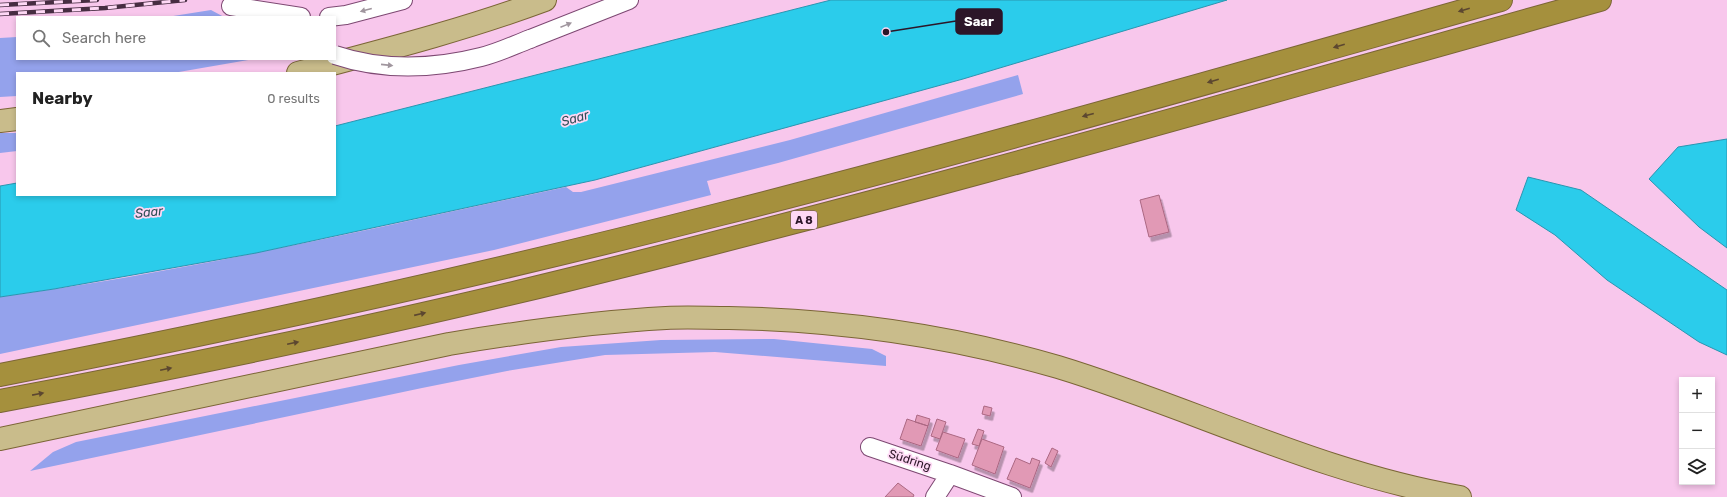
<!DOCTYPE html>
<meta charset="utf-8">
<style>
:root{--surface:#fff;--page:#f2f2f2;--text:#222;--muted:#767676;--line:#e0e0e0}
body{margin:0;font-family:Rubik,sans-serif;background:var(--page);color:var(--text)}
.controls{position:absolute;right:12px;bottom:12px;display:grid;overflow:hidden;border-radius:0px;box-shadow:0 2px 6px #0003}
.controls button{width:36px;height:36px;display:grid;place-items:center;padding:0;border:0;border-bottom:1px solid var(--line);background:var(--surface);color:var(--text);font:20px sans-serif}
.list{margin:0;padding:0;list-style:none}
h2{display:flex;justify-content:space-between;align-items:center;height:52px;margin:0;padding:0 16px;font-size:17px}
h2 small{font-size:13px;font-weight:400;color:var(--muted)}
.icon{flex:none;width:22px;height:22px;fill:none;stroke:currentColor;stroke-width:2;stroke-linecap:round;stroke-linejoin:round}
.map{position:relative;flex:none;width:1727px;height:497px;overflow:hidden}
.search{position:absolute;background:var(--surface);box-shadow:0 2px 6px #0003;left:16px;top:16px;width:320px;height:44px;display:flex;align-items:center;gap:10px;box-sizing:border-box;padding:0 14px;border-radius:0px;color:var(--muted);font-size:15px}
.panel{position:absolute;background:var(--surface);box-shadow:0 2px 6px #0003;left:16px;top:72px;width:320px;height:124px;border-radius:0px}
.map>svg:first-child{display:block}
.green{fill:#94a2ec}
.water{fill:#2bcceb;stroke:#2b95b0}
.building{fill:#e199b5;stroke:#ab6782;filter:url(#shadow)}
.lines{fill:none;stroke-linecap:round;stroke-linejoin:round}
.minor-casing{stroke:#7d4872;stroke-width:20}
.major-casing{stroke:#7b6536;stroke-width:24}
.highway-casing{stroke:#7b6536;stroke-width:24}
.minor{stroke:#fff;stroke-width:18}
.major{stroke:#c9bc8b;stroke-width:22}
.highway{stroke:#a5903d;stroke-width:22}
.rail-casing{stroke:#472d42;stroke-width:4.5}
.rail{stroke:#fed8f5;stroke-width:3;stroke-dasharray:9;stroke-linecap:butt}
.minor-bridge-casing{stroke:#7d4872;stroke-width:20;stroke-linecap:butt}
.minor-bridge{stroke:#fff;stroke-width:18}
.oneway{fill:#a0969e}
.oneway2{fill:#5c4730}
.labels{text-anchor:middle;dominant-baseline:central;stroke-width:3.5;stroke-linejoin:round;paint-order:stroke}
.shield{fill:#fed8f5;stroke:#6b5066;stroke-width:1}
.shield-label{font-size:11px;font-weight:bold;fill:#2c1628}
.street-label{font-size:12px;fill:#2c1628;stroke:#fed8f5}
.water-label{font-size:13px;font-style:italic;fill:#304f56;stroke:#fed8f5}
.leader{fill:none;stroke:#2c1628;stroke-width:1.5}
.callout-dot{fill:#2c1628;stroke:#fed8f5;stroke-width:1.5}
.callout{fill:#2c1628;stroke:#2c1628;stroke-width:1.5}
.callout-label{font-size:13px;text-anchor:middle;font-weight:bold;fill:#fff}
</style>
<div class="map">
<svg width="1727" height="497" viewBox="0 0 1727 497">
<defs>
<filter id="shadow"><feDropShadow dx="2.5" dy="4.5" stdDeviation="0" flood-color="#0004"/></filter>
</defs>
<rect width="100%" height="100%" fill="#f8c7ec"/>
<!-- green -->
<path class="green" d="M211 10 224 17H167Z
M17 37V59H254L173 73H17V96L0 97V38Z
M1018 75 1023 94 778 163 707 181 711 195 494 250 0 354V297C191 271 378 227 566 187L573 192H581L790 140Z
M17 133V151L0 153V133Z
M774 339 872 349 886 356V366L715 352 605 355 507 371 422 388 30 471 53 452 76 442 459 365 561 347 661 340Z"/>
<!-- water -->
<path class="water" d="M831 0H1227L963 79 595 180 256 253 54 289 0 297V186L17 183V195H335V126Z
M1727 139V248L1699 227 1649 179 1678 147Z
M1528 177 1581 190 1727 290V355L1699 342 1607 280 1555 235 1516 210Z"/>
<!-- building -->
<path class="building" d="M1159 195 1169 232 1149 237 1140 200Z
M984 406 992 408 990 416 982 414Z
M917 415 930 419 928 426 915 422Z
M907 419 928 426 921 446 900 439Z
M937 419 946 422 940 439 931 436Z
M978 429 984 431 979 446 972 444Z
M943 432 965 439 958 458 936 450Z
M982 439 1004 447 995 474 972 465Z
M1052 448 1058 451 1051 467 1045 463Z
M1016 458 1030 464 1032 458 1040 461 1030 488 1007 479Z
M898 483 914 495 913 497H885Z"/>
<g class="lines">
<defs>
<path id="minor" d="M231 6 301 17
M329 17 346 15 403 0
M530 39 629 0
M870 447 950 474 1012 497
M935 497 950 474"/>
<path id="major" d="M298 73C381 51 464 30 545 0
M0 121 17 119
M0 439 449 344C521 332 593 322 666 318 687 317 708 318 729 318 840 320 952 336 1058 367 1193 408 1320 473 1460 497"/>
<path id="highway" d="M0 375C242 328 483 275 721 214 982 148 1242 73 1501 0
M0 401C190 365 380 326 567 280 914 195 1256 96 1600 0"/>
</defs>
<!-- minor casing -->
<use href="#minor" class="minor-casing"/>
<!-- major casing -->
<use href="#major" class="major-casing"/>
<!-- highway casing -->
<use href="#highway" class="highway-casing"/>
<!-- minor -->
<use href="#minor" class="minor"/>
<!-- major -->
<use href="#major" class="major"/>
<!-- highway -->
<use href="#highway" class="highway"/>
<defs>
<path id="rail" d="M0 5 97 0
M0 14 105 8 185 0"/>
</defs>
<!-- rail casing -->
<use href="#rail" class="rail-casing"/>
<!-- rail -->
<use href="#rail" class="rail"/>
<defs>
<path id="minor-bridge" d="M335 55C382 71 434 69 481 57 498 53 514 45 530 39"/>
</defs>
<!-- minor-bridge casing -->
<use href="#minor-bridge" class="minor-bridge-casing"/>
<!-- minor-bridge -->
<use href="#minor-bridge" class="minor-bridge"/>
</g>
<!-- one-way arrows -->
<defs><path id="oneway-solid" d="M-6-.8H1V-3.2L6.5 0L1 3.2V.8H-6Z"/></defs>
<g class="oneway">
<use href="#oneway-solid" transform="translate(366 10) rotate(165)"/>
<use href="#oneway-solid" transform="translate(566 25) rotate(-22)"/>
<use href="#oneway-solid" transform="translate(387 65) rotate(6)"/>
</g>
<g class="oneway2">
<use href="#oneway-solid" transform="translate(1464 10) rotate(164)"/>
<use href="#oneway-solid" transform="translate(1339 46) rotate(164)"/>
<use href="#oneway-solid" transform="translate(1213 81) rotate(164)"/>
<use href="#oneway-solid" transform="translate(1088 115) rotate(165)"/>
<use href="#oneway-solid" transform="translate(420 314) rotate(-13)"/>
<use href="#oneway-solid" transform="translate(293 343) rotate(-12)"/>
<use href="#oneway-solid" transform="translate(166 369) rotate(-12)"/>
<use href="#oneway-solid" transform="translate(38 394) rotate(-11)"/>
</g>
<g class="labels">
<!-- shield labels -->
<rect class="shield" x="791" y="211" width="26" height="18" rx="3"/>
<g class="shield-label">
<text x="804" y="220">A 8</text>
</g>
<!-- street labels -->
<g class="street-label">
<text transform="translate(910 460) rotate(18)">Südring</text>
</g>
<!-- water labels -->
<g class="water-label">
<text transform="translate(575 118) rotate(-16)">Saar</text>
<text transform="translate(149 212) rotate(-6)">Saar</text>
</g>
</g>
<!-- callouts -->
<path class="leader" d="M886 32L956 21"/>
<circle class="callout-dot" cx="886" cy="32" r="4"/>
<rect class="callout" x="956" y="9" width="46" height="25" rx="4"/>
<g class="callout-label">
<text x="979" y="26">Saar</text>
</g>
</svg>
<div class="controls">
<button>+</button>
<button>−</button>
<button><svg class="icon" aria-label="layers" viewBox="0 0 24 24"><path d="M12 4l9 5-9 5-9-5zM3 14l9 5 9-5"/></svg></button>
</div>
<div class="search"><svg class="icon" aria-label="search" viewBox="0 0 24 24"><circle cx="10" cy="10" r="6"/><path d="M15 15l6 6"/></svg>Search here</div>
<section class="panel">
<h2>Nearby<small>0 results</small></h2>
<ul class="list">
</ul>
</section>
</div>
